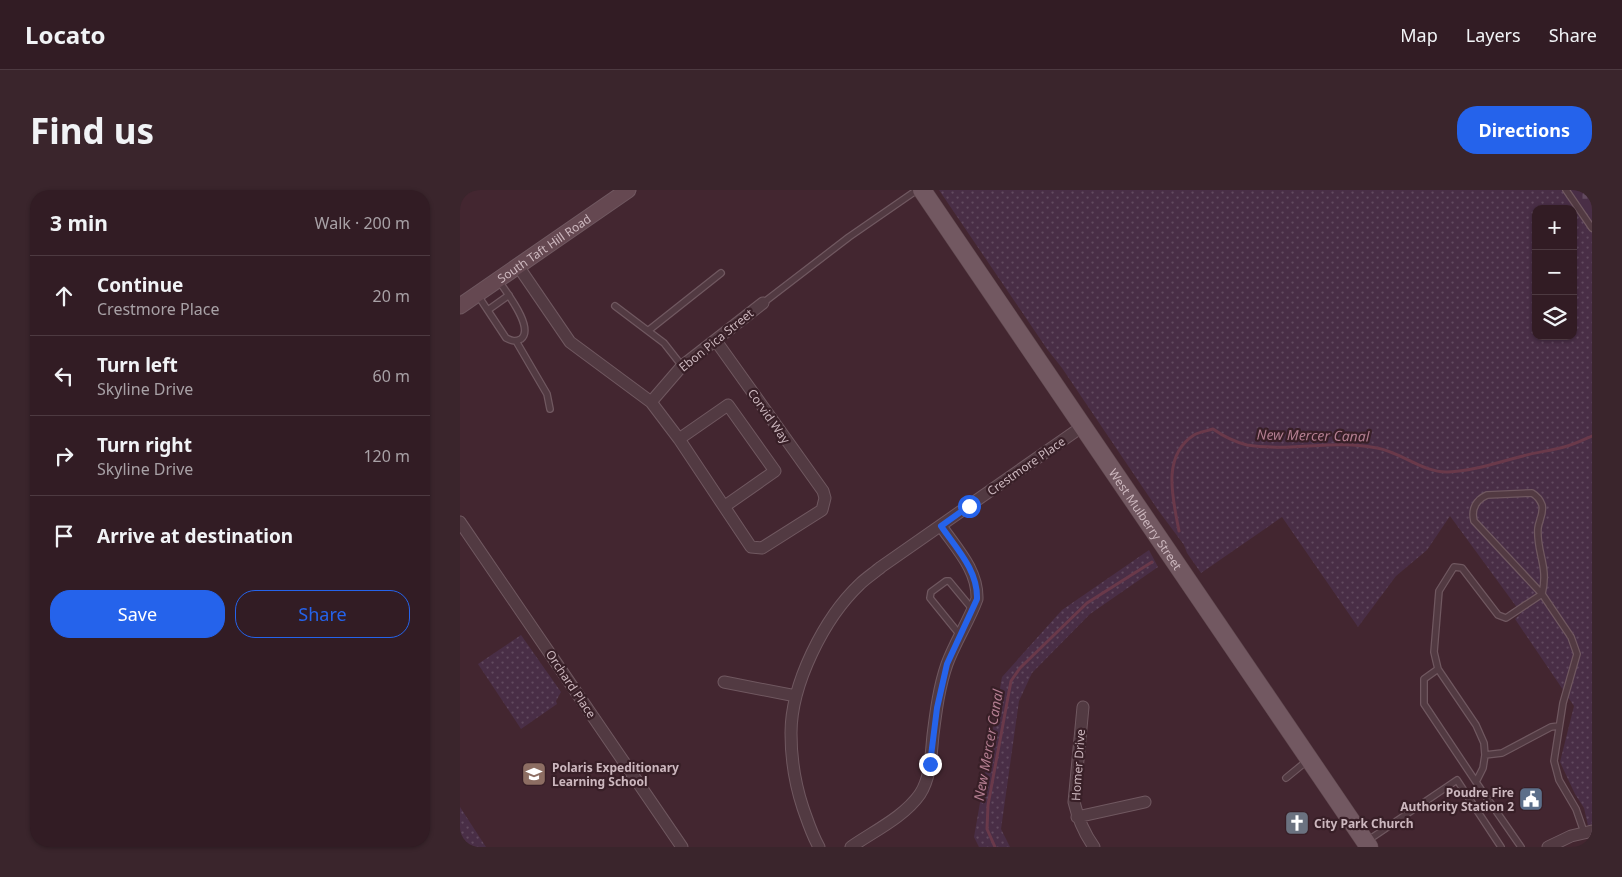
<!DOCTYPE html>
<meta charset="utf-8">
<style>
:root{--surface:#321c24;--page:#3a252c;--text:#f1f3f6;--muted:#a8a1a6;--line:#4d3a41;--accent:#2563eb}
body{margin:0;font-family:"Noto Sans",sans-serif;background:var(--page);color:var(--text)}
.controls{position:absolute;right:15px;top:15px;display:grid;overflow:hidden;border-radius:10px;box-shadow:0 1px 4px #0004}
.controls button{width:45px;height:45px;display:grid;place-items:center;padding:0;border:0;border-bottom:1px solid var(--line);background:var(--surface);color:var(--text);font:25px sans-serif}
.stop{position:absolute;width:15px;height:15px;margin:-11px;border:4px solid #2563eb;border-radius:50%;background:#fff}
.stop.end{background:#2563eb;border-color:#fff;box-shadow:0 1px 5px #0008}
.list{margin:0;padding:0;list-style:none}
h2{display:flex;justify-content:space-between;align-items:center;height:65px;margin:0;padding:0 20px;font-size:21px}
h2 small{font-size:16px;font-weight:400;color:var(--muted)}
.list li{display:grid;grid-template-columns:32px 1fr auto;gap:15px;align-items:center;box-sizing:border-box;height:80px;padding:0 20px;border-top:1px solid var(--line)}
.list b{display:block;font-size:19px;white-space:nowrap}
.list p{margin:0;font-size:16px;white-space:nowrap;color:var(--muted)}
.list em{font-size:16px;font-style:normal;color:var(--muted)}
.actions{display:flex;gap:10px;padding:15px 20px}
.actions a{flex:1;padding:11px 0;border:1px solid var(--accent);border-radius:20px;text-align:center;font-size:18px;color:var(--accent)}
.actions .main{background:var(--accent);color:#fff}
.icon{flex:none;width:28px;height:28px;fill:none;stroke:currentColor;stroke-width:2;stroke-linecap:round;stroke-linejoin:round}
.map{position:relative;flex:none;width:1132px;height:657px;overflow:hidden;border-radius:20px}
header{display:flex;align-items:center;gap:30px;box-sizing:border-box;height:70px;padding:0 25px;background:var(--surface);border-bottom:1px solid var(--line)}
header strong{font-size:24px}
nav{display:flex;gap:28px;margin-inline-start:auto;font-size:18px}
.intro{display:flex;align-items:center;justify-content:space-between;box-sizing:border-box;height:120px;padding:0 30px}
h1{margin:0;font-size:35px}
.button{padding:12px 22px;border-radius:20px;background:var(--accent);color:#fff;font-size:18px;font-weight:700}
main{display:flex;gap:30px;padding:0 30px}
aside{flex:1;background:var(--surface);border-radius:20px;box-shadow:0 1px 4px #0004}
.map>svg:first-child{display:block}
.green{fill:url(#green-dots);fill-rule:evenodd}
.cemetery{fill:url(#cemetery-stones)}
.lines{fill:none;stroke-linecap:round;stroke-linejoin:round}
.stream{stroke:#6a394a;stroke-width:3}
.lane-casing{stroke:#705860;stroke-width:8}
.street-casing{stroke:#705860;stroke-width:13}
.secondary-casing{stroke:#705860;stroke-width:17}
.primary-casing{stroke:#5c444b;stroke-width:19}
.lane{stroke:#523a42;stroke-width:5.5}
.street{stroke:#523a42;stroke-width:11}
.secondary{stroke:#654851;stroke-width:15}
.primary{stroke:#725861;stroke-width:18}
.route{stroke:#2563eb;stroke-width:6}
.labels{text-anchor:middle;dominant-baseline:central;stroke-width:4.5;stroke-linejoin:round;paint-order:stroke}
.street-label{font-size:12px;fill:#ccb7be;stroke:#381f27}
.poi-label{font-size:12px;font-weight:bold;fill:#ccb7be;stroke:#381f27;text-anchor:start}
.water-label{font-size:14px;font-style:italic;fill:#b47e91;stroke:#381f27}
</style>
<header>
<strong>Locato</strong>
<nav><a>Map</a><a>Layers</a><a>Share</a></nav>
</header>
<div class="intro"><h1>Find us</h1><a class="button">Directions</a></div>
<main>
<aside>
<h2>3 min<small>Walk · 200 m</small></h2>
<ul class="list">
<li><svg class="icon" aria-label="ahead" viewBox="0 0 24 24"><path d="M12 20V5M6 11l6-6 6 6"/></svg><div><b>Continue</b><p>Crestmore Place</p></div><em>20 m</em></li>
<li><svg class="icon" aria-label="left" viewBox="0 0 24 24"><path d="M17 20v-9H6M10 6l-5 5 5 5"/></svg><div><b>Turn left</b><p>Skyline Drive</p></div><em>60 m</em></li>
<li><svg class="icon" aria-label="right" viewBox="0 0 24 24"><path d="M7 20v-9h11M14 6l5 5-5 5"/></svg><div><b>Turn right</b><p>Skyline Drive</p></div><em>120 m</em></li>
<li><svg class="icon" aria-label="arrive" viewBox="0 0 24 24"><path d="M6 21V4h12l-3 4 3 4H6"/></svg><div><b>Arrive at destination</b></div></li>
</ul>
<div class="actions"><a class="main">Save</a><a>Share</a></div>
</aside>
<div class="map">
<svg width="1132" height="657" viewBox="0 0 1132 657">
<defs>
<pattern id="green-dots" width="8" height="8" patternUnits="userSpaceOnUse" patternTransform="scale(1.25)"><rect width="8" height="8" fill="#492e46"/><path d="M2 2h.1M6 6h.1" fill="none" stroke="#624a5f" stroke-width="1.8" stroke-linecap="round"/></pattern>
<pattern id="cemetery-stones" width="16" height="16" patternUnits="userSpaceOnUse" patternTransform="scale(1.25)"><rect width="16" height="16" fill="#492e46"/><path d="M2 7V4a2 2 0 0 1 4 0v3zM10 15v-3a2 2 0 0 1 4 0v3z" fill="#624a5f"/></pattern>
</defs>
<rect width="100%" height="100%" fill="#432630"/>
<!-- green -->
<path class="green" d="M479 0H1102L1132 42V653L1124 618 1115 604 1100 572 1114 516 1055 429 1061 423 990 326 967 360 936 386 898 437 822 327 741 383 727 363 724 355 698 320 602 178 587 159ZM1076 19H1113V146H1076Z
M689 360 698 377 630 424 572 483 559 511 541 639 550 657H519L514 647 542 487 602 420Z
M61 445 101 502 96 511 97 514 61 539 18 474Z
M0 617 26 657H0Z"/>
<!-- cemetery -->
<path class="cemetery" d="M1102 0H1132V42Z"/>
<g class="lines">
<!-- stream -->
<path class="stream" d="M719 341C713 309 701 266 734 245 739 242 747 241 753 239 763 246 775 252 787 255 830 262 874 249 917 258 941 262 963 283 988 282 1014 281 1038 272 1063 266 1076 262 1090 261 1104 257 1113 255 1123 250 1132 246
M535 657 527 639 528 615 551 491 560 478 627 413 692 372"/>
<defs>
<path id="lane" d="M1106 0 1132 38
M17 104 46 148C52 151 55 152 61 149 75 138 46 102 39 91
M303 113 389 47 457 0
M155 116 204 153 222 176
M28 120 49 105
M189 140 261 83
M56 151 87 204 90 219
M500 445 470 408 471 402 486 391H489L513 420
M978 479 964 489V514L1016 592
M1025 565 1024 553 1016 535 978 479 974 462 979 401 994 377 1002 378 1038 425 1046 428 1082 404 1014 331C1011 319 1016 310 1027 305L1072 303C1077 306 1080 309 1082 315 1084 323 1079 330 1078 338 1076 362 1089 376 1082 404L1111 447 1117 464 1103 513 1094 571 1099 590 1116 619 1124 642
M826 588 848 570
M907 651 997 590 1041 657
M1061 657 1016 592 1023 578 1025 565 1042 563 1091 537 1099 536"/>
<path id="street" d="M58 76 110 152 191 212 219 249 291 357 302 358 362 320 365 308 363 301 256 151
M191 212 222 176 303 113
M219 249 268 215 315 281 265 316
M0 332 222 657
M264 492 336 506
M623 517 614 612C618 629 624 643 634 657
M617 627 685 612
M359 657C352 645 348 632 343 618 335 594 331 569 331 543 331 494 364 428 400 394 406 388 414 383 421 377L623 236
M391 657C414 641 444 627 460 604 471 587 471 564 473 545 476 521 479 497 487 474 495 452 509 431 517 409 518 380 496 358 481 336
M1088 657 1111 646 1132 641"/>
<g id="secondary">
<path id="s1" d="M0 116 168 0"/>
</g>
<g id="primary">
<path id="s2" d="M462 0 909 657"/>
</g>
</defs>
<!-- lane casing -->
<use href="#lane" class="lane-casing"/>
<!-- street casing -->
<use href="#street" class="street-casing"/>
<!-- secondary casing -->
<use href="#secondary" class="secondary-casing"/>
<!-- primary casing -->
<use href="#primary" class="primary-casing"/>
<!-- lane -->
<use href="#lane" class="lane"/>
<!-- street -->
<use href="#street" class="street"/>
<!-- secondary -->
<use href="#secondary" class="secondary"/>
<!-- primary -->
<use href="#primary" class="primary"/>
</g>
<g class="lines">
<!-- route -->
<path class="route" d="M470 574 477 518 487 474 517 409C518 380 496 358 481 336L509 316"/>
</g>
<!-- icons -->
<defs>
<symbol id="school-square" viewBox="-11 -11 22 22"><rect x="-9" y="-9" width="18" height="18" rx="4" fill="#8d6e63" stroke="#381f27"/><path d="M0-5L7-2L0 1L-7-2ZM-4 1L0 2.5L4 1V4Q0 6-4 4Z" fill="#fff"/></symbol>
<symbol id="civic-square" viewBox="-11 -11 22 22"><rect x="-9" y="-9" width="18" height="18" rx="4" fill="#5c6f8a" stroke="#381f27"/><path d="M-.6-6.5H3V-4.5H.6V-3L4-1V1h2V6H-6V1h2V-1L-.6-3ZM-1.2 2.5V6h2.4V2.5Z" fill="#fff"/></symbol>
<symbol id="church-square" viewBox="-11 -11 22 22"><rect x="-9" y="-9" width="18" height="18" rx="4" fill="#6b7280" stroke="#381f27"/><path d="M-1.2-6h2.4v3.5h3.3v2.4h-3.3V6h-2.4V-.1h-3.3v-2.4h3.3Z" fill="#fff"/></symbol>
</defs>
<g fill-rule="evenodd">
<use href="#school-square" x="60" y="570" width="28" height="28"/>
<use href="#civic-square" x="1057" y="595" width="28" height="28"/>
<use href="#church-square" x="823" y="619" width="28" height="28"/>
</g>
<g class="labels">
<!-- street labels -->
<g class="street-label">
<text stroke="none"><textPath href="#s1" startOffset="102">South Taft Hill Road</textPath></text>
<text transform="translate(256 150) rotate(-39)">Ebon Pica Street</text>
<text transform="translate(309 226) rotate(55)">Corvid Way</text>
<text transform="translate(566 276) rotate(-35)">Crestmore Place</text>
<text stroke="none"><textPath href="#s2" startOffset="398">West Mulberry Street</textPath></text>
<text transform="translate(111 494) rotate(56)">Orchard Place</text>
<text transform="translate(618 575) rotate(-86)">Homer Drive</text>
</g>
<!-- poi labels -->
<g class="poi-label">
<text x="92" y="577">Polaris Expeditionary<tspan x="92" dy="14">Learning School</tspan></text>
<text x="1054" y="602" text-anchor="end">Poudre Fire<tspan x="1054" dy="14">Authority Station 2</tspan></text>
<text x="854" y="633">City Park Church</text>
</g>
<!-- water labels -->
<g class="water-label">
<text transform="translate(853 245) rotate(1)">New Mercer Canal</text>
<text transform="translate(528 555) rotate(-80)">New Mercer Canal</text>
</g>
</g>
</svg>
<div class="controls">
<button>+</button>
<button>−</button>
<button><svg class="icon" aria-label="layers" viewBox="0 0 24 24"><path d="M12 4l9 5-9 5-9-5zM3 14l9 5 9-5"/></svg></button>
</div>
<div class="stop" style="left:509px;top:316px"></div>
<div class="stop end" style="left:470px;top:574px"></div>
</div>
</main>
